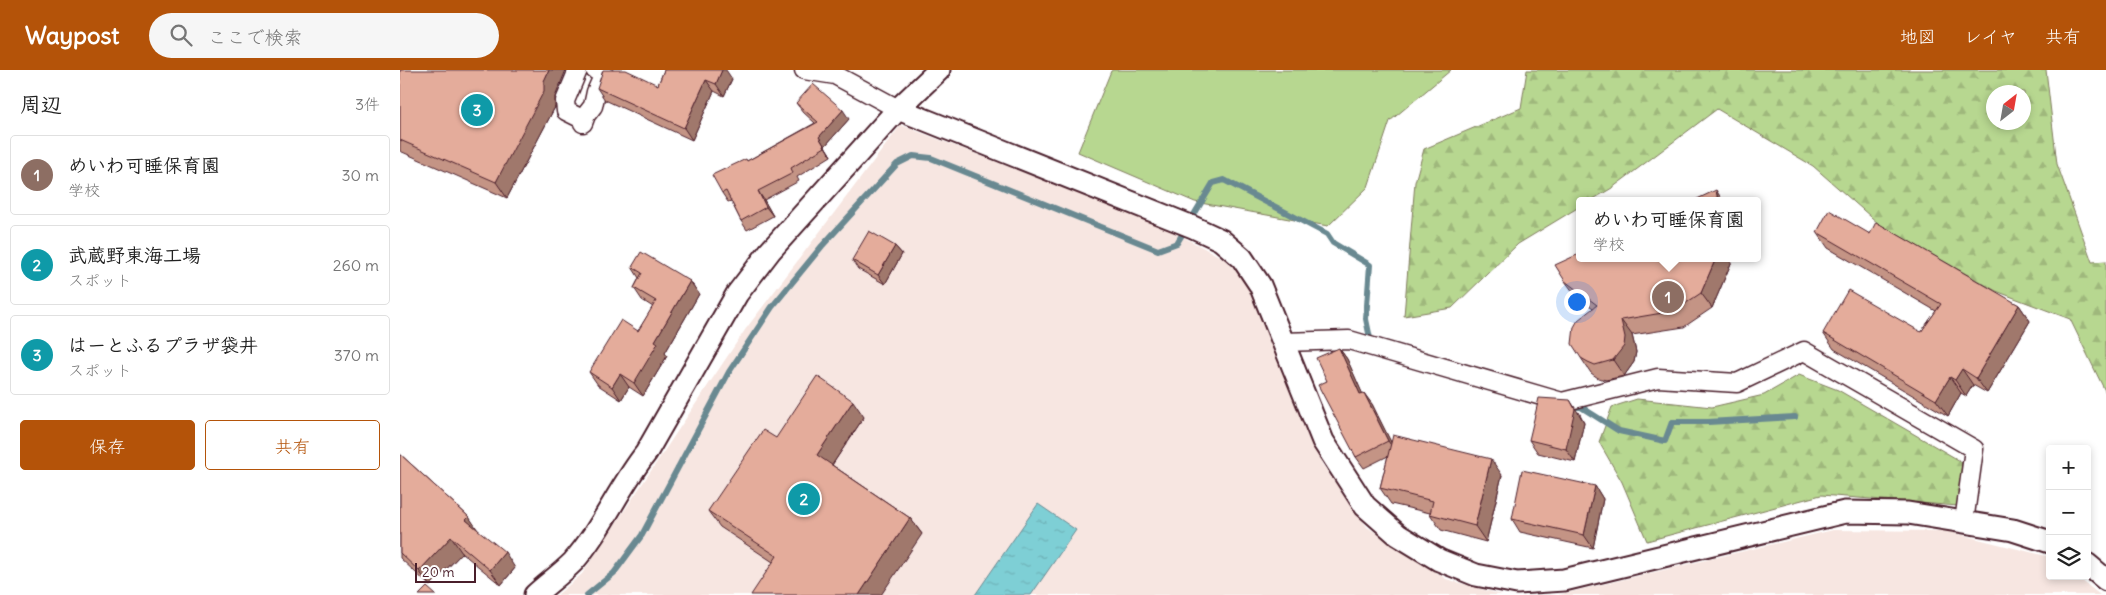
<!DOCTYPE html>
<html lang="ja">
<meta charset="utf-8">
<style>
:root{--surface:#fff;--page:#f6f6f6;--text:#222;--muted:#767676;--line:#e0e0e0;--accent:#b45309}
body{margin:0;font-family:Delius,"Klee One",sans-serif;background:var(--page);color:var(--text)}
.controls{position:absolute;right:15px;bottom:15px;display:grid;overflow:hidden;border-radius:5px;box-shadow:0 2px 8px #0003}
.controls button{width:45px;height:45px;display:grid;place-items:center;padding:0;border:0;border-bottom:1px solid var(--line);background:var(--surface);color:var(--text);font:25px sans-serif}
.compass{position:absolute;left:1586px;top:15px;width:45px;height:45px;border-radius:50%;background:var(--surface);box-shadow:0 2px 8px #0003;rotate:31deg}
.scale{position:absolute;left:15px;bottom:12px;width:61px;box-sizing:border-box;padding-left:5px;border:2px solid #4a1f2b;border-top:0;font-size:14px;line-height:18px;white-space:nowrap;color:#4a1f2b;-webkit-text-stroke:4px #fff;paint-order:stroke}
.you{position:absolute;left:1176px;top:231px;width:18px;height:18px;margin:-12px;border:4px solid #fff;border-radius:50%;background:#1a73e8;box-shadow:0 0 0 8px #1a73e833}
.badge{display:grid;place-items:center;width:32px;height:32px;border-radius:50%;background:var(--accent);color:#fff;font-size:16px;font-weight:700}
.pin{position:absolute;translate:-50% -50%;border:2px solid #fff;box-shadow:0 1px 5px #0006}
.popup{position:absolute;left:1176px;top:127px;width:185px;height:65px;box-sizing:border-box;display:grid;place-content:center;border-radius:5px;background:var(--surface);filter:drop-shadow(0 1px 4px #0005);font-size:16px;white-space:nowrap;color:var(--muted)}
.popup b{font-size:19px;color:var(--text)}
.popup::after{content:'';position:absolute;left:50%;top:100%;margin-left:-10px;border:10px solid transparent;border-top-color:var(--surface)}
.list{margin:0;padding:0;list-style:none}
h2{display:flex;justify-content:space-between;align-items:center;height:65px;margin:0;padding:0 20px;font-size:21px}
h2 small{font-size:16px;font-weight:400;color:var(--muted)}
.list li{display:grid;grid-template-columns:32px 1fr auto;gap:15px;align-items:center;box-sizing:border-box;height:80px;margin:0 10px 10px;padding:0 10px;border:1px solid var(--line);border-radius:5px}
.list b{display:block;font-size:19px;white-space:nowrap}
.list p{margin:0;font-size:16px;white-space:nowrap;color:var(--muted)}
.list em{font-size:16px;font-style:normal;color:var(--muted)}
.actions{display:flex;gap:10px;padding:15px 20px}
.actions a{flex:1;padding:11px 0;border:1px solid var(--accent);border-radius:5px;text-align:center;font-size:18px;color:var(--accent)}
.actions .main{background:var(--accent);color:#fff}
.icon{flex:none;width:28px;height:28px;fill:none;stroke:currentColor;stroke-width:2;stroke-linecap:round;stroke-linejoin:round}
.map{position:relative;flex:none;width:1706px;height:525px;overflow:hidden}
header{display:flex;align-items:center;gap:30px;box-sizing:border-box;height:70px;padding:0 25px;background:var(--accent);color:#fff}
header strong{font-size:24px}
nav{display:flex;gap:28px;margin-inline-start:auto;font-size:18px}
.search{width:350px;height:45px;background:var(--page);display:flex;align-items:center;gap:12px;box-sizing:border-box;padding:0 18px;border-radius:28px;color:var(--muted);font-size:19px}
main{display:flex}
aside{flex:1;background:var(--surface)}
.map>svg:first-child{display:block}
.built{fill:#f7e6e1}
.grass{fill:#b7d790;stroke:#807b5e}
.forest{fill:url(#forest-firs);stroke:#807b5e;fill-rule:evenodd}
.water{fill:url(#water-ripples);stroke:#698991}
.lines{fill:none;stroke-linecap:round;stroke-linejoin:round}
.stream{stroke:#698991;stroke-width:6}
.minor-casing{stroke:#4a1f2b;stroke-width:21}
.tertiary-casing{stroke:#4a1f2b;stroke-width:25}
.minor{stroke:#fff;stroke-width:18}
.tertiary{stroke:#fff;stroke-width:21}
.wall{fill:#c49485;stroke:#4a1f2b}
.shaded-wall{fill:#a0786c;stroke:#4a1f2b}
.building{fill:#e4ac9b;stroke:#4a1f2b}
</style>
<header>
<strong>Waypost</strong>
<div class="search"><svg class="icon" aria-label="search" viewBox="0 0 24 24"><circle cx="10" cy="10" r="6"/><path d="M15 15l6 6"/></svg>ここで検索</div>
<nav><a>地図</a><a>レイヤ</a><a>共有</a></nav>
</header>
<main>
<aside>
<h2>周辺<small>3件</small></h2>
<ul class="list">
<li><span class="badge" style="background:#8d6e63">1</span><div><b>めいわ可睡保育園</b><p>学校</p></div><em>30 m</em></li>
<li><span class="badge" style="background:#0f9aa8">2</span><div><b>武蔵野東海工場</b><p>スポット</p></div><em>260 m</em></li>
<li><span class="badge" style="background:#0f9aa8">3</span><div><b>はーとふるプラザ袋井</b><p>スポット</p></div><em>370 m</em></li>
</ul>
<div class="actions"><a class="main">保存</a><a>共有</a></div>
</aside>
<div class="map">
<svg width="1706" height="525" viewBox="0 0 1706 525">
<defs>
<pattern id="forest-firs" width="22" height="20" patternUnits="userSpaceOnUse" patternTransform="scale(1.25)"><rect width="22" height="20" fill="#b7d790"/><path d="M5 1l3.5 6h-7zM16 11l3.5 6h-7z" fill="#9fb87c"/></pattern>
<pattern id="water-ripples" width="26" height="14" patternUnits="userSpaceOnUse" patternTransform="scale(1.25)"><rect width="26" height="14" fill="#7ecfd5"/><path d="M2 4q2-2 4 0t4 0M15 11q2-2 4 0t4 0" fill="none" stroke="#6eb1b7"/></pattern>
</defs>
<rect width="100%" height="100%" fill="#fff"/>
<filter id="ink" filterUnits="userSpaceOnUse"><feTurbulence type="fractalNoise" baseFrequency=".02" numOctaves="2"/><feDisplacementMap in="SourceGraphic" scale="10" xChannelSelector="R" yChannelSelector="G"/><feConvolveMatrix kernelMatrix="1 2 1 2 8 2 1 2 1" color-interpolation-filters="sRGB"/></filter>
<g filter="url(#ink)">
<!-- built -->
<path class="built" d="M501 55 762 156 823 188 847 211 861 249 922 394 967 457 1046 509 1102 525H157L182 504 345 260Z
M1433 460 1546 461 1650 487V506H1676L1700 525H1158Z"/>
<!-- grass -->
<path class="grass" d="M713 0H1051L990 51 968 117 928 156 795 132 678 82 711 1Z"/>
<!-- forest -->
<path class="forest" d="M1127 0H1646L1657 94 1692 192 1706 191V323L1670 249 1596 221 1479 154 1413 96 1317 39 1212 118 1190 131H1179V137L1118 174 1052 238 1004 246 1015 112 1024 79 1121 38ZM1594 22H1624V52H1594Z
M1399 305 1438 320 1562 392 1558 436 1421 425 1247 471 1222 412 1199 372 1212 337 1237 329 1312 337 1364 325Z"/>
<!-- water -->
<path class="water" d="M638 434 676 460 631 525H575Z"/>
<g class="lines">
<!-- stream -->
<path class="stream" d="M1171 337H1181L1219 361 1265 371 1272 352H1308L1395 347
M187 525 214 503 242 465 329 302 372 237 422 176 497 94 513 86 531 88 758 180 777 173 813 113 824 110 927 164 933 173 970 195 966 249 971 273"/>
<defs>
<path id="minor" d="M178 0 165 31 166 41 184 50
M404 0 435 5 498 39
M183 53 186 45 193 36 196 22 204 4 195 0
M883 272 949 270 1162 332 1258 308 1337 313 1404 281 1574 379 1564 452"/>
<path id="tertiary" d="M498 39 793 157 821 170 842 188 860 215 923 371 965 436 998 465 1039 490 1076 505 1117 513 1164 510 1445 442 1508 443 1613 460 1650 472
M1687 494 1706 510
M135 525C147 514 161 504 173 492 202 459 219 417 246 383L337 224 370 181 498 39 539 0"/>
</defs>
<!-- minor casing -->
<use href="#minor" class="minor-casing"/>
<!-- tertiary casing -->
<use href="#tertiary" class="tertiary-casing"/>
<!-- minor -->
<use href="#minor" class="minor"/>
<!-- tertiary -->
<use href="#tertiary" class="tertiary"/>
</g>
<!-- wall -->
<path class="wall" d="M0 0 155 27V37L107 128 0 81Z
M264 0 332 9 324 26 314 21 292 70 205 30 197 18 258 15Z
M396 33 449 49 425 76 431 86 397 107 399 111 364 130 373 146 347 160 341 151 331 131 328 132 322 123 347 91 415 53 403 42Z
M1417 162 1470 164 1619 235 1630 251 1587 323 1573 315 1566 326 1561 323 1548 346 1434 279 1423 263 1521 262 1536 241 1428 178Z
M495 176 502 184 485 214 458 199 452 190Z
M1332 191 1312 238 1284 257 1232 265 1236 282 1234 292 1224 306 1206 310 1198 308 1191 303 1181 288 1193 238 1176 226 1165 211Z
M232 197 290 211 299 224 265 283 267 286 243 326 229 317 221 330 198 315 189 302 238 261 253 237 242 230 234 218 239 208Z
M939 278 947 289 962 323 972 334 991 373 1102 405 1086 472 1041 460 1030 444V443L991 434 980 418 988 386 964 398 956 387 927 311Z
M1179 342 1184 352 1175 392 1138 383 1129 370Z
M464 347 432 395 510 448 522 464 373 492 320 457 308 441 376 368Z
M0 384 69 447 77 460 115 498 101 515 62 483 30 516 0 488Z
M1195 416 1203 429 1193 478 1120 462 1112 449Z"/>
<!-- shaded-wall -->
<path class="shaded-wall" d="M149 0H166L155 27V37L107 128 96 112Z
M322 0H326L332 9 324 26 316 14Z
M306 10 314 21 292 70 284 58Z
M443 40 449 49 425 76 431 86 419 67Z
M1316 120 1323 131H1318Z
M358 121 364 130 373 146 366 137Z
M495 176 502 184 485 214 478 205Z
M1316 188H1332V191L1312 238 1301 223Z
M290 211 299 224 265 283 267 286 243 326 234 313 255 271Z
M1619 235 1630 251 1587 323 1576 308Z
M1221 250 1232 265 1236 282 1234 292 1224 306 1213 290Z
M939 278 947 289 968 336 960 324Z
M1562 299 1573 315 1566 326 1555 310Z
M220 304 229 317 221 330 212 317Z
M1550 307 1561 323 1548 346 1536 330Z
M964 323 972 334 996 382 988 371Z
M1170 330 1184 352 1175 392 1166 379Z
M453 331 464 347 428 401 417 385Z
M1091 389 1102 405 1086 472 1075 456Z
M1195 416 1203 429 1193 478 1184 465Z
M69 447 80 463 66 450Z
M510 448 522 464 481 525H459Z
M51 467 62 483 30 516 19 501Z
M105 482 115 498 101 515 90 500Z"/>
<!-- building -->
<path class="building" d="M0 0H149L144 11V21L96 112 0 70Z
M203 0H226L258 15 264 0H322L316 14 306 10 284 58 197 18Z
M413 14 443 40 419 67 425 77 391 98 393 103 358 121 366 137 341 151 326 121 322 123 312 105 346 89 347 91 418 52 396 33Z
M1316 120 1318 131H1293Z
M1429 140 1470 164 1476 152 1619 235 1576 308 1562 299 1555 310 1550 307 1536 330 1423 263 1448 220 1521 262 1541 234 1417 162Z
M469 161 495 176 478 205 452 190Z
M241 182 290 211 255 271 258 273 234 313 220 304 212 317 189 302 221 250 238 261 256 231 234 218 242 203 232 197Z
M1179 184V188H1316L1301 223 1274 241 1221 250 1225 267 1224 276 1213 290 1195 295 1188 292 1181 288 1172 274 1174 257 1178 250 1197 235 1165 211 1155 195Z
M939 278 960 324 964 323 988 371 956 387 918 315 927 311 916 288Z
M417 306 453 331 417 385 510 448 459 525H351L377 486 308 441 363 360 376 368Z
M1139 328 1170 330 1175 339 1166 379 1129 370Z
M993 365 1091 389 1075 456 1030 444 1033 431 980 418Z
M0 384 69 447 66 450 105 482 90 500 51 467 19 501 0 483Z
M1122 400 1195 416 1184 465 1112 449Z
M27 517 36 525H19Z"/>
</g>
</svg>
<div class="controls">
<button>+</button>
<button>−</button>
<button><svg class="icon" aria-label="layers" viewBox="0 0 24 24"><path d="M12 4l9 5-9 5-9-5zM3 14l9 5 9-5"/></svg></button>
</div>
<svg class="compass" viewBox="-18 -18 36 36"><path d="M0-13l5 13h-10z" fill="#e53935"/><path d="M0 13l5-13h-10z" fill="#767676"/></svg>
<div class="scale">20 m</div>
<div class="you"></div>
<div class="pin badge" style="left:1268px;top:227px;background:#8d6e63">1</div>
<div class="popup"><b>めいわ可睡保育園</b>学校</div>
<div class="pin badge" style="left:404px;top:429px;background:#0f9aa8">2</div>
<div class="pin badge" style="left:77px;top:40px;background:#0f9aa8">3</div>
</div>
</main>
